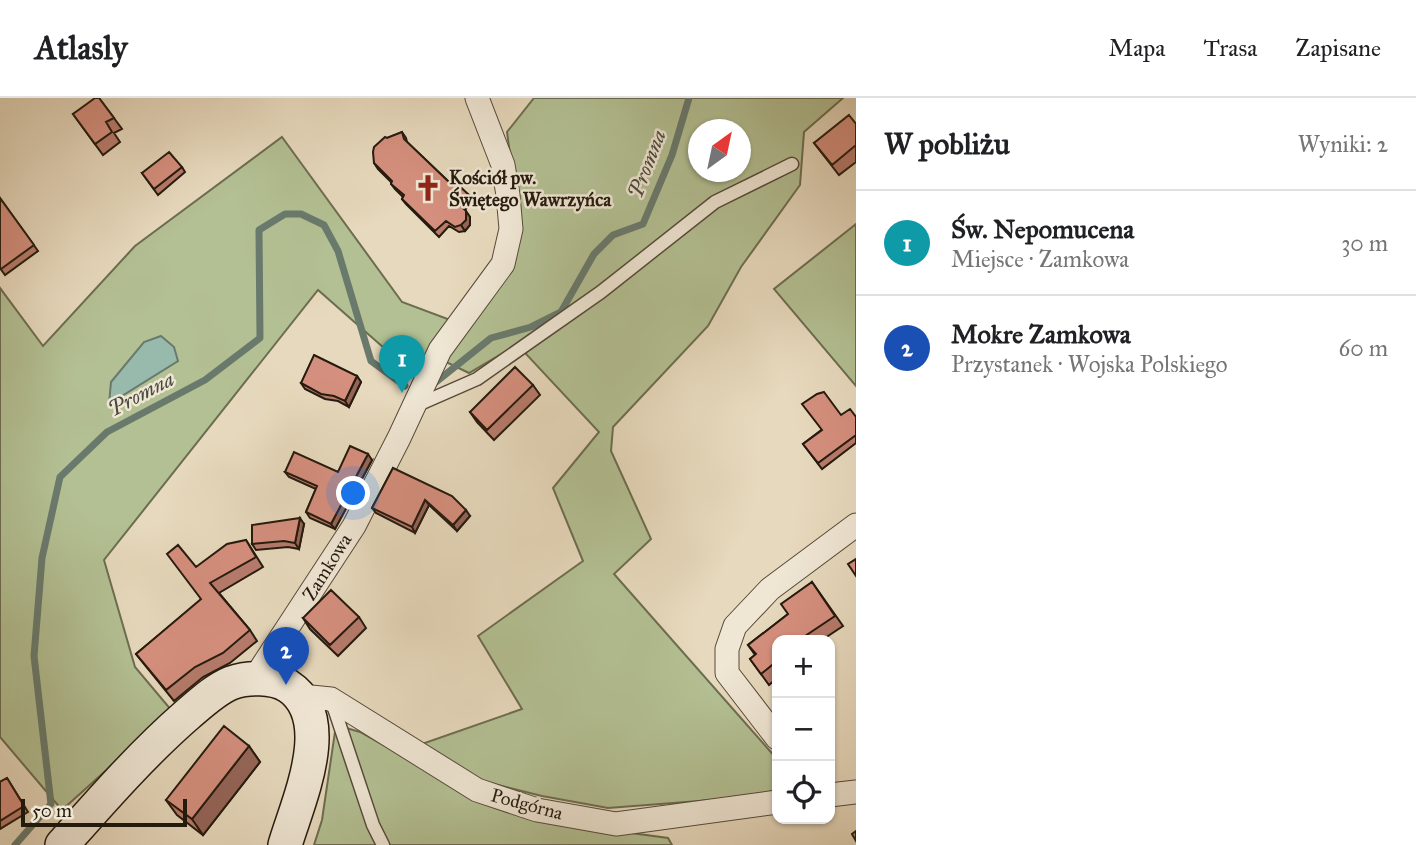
<!DOCTYPE html>
<html lang="pl">
<meta charset="utf-8">
<style>
:root{--surface:#fff;--page:#f6f6f6;--text:#202124;--muted:#757577;--line:#e0e0e0;--accent:#8f2418}
body{margin:0;font-family:"IM FELL Great Primer",serif;background:var(--page);color:var(--text)}
.controls{position:absolute;right:21px;bottom:21px;display:grid;overflow:hidden;border-radius:14px;box-shadow:0 2px 5px #0004}
.controls button{width:63px;height:63px;display:grid;place-items:center;padding:0;border:0;border-bottom:2px solid var(--line);background:var(--surface);color:var(--text);font:35px sans-serif}
.compass{position:absolute;left:688px;top:21px;width:63px;height:63px;border-radius:50%;background:var(--surface);box-shadow:0 2px 5px #0004;rotate:33deg}
.scale{position:absolute;left:21px;bottom:18px;width:166px;box-sizing:border-box;padding-left:7px;border:4px solid #251a0e;border-top:0;font-size:19px;line-height:24px;white-space:nowrap;color:#251a0e;-webkit-text-stroke:5px #efe6d4;paint-order:stroke}
.you{position:absolute;left:354px;top:396px;width:24px;height:24px;margin:-18px;border:5px solid #fff;border-radius:50%;background:#1a73e8;box-shadow:0 0 0 10px #1a73e833}
.badge{display:grid;place-items:center;width:46px;height:46px;border-radius:50%;background:var(--accent);color:#fff;font-size:23px;font-weight:700}
.pin{position:absolute;translate:-50% -58px;filter:drop-shadow(0 2px 4px #0008)}
.pin::after{content:'';position:absolute;top:37px;width:24px;height:21px;background:inherit;clip-path:polygon(0 0,100% 0,50% 100%)}
.list{margin:0;padding:0;list-style:none}
h2{display:flex;justify-content:space-between;align-items:center;height:91px;margin:0;padding:0 28px;font-size:30px}
h2 small{font-size:23px;font-weight:400;color:var(--muted)}
.list li{display:grid;grid-template-columns:46px 1fr auto;gap:21px;align-items:center;box-sizing:border-box;height:105px;padding:0 28px;border-top:2px solid var(--line)}
.list b{display:block;font-size:26px;white-space:nowrap}
.list p{margin:0;font-size:23px;white-space:nowrap;color:var(--muted)}
.list em{font-size:23px;font-style:normal;color:var(--muted)}
.icon{flex:none;width:38px;height:38px;fill:none;stroke:currentColor;stroke-width:2;stroke-linecap:round;stroke-linejoin:round}
.map{position:relative;flex:none;width:856px;height:747px;overflow:hidden}
header{display:flex;align-items:center;gap:42px;box-sizing:border-box;height:98px;padding:0 35px;background:var(--surface);border-bottom:2px solid var(--line)}
header strong{font-size:33px}
nav{display:flex;gap:38px;margin-inline-start:auto;font-size:24px}
main{display:flex}
aside{flex:1;background:var(--surface)}
.map>svg:first-child{display:block}
.green{fill:#b3c093;stroke:#6c6d50;stroke-width:2;fill-rule:evenodd}
.water{fill:#97baad;stroke:#697a6d;stroke-width:2}
.lines{fill:none;stroke-linecap:round;stroke-linejoin:round}
.stream{stroke:#697a6d;stroke-width:7}
.lane-casing{stroke:#564a3a;stroke-width:15}
.street-casing{stroke:#564a3a;stroke-width:25}
.secondary-casing{stroke:#251a0e;stroke-width:36}
.lane{stroke:#efe6d4;stroke-width:12}
.street{stroke:#efe6d4;stroke-width:23}
.secondary{stroke:#efe6d4;stroke-width:33}
.wall{fill:#b77b6c;stroke:#251a0e;stroke-width:2}
.shaded-wall{fill:#956458;stroke:#251a0e;stroke-width:2}
.building{fill:#d58f7e;stroke:#251a0e;stroke-width:2}
.labels{text-anchor:middle;dominant-baseline:central;stroke-width:5;stroke-linejoin:round;paint-order:stroke}
.poi-label{font-size:19px;font-weight:bold;fill:#251a0e;stroke:#efe6d4;text-anchor:start}
.street-label{font-size:19px;fill:#251a0e;stroke:#efe6d4}
.water-label{font-size:21px;font-style:italic;fill:#474a3e;stroke:#efe6d4}
</style>
<header>
<strong>Atlasly</strong>
<nav><a>Mapa</a><a>Trasa</a><a>Zapisane</a></nav>
</header>
<main>
<div class="map">
<svg width="856" height="747" viewBox="0 0 856 747">
<rect width="100%" height="100%" fill="#e7d9bd"/>
<filter id="stains"><feTurbulence type="fractalNoise" baseFrequency=".00286" numOctaves="4"/><feColorMatrix values="0 0 0 0 .2 0 0 0 0 .09 0 0 0 0 .02 0 0 0 .5 -.17"/></filter>
<radialGradient id="worn" r=".72"><stop offset=".6" stop-color="#630" stop-opacity="0"/><stop offset="1" stop-color="#630" stop-opacity=".3"/></radialGradient>
<!-- green -->
<path class="green" d="M534 0H843L804 34 800 87 741 169 708 228 613 329 611 353 651 441 614 476 777 661V697L608 710 542 698 477 682 419 647 522 611 478 538 583 463 553 390 599 334 526 256 527 241 469 275 446 264 462 234 509 171 514 85 507 34ZM698 32H740V74H698Z
M282 39 402 204 453 223 417 279 318 192 104 462 135 569 172 613 62 712 0 639V190L43 248 135 148Z
M856 126V288L774 191Z
M336 627 360 634 478 700 572 727 668 740 672 747H314L322 722Z"/>
<!-- water -->
<path class="water" d="M161 238 174 249 178 263 109 306 111 284 144 244Z"/>
<g class="lines">
<!-- stream -->
<path class="stream" d="M436 284 491 240 531 229 561 214 594 156 613 137 643 126 672 57 689 0
M15 747 51 706 34 558 42 460 60 379 107 334 205 282 260 240 259 132 285 116H301L324 127 338 153 371 263 405 288"/>
<defs>
<path id="lane" d="M413 309 477 281 601 194 715 104 792 66
M332 604 373 727 383 747"/>
<path id="street" d="M254 581 354 428 399 340 440 252 503 166 511 131 508 97 503 67 477 0
M301 598 331 601 477 692 537 712 616 726 777 704
M777 640 727 575V551L735 528 770 491 856 427
M830 697 856 694"/>
<path id="secondary" d="M62 747C102 702 142 656 188 616 201 605 216 591 231 585 248 579 273 579 288 588 337 620 298 703 285 747"/>
</defs>
<!-- lane casing -->
<use href="#lane" class="lane-casing"/>
<!-- street casing -->
<use href="#street" class="street-casing"/>
<!-- secondary casing -->
<use href="#secondary" class="secondary-casing"/>
<!-- lane -->
<use href="#lane" class="lane"/>
<!-- street -->
<use href="#street" class="street"/>
<!-- secondary -->
<use href="#secondary" class="secondary"/>
</g>
<!-- wall -->
<path class="wall" d="M99 0 122 31 114 35 120 44 103 57 73 16Z
M856 26V64L839 77 814 45Z
M402 34 406 40 407 44 449 84 469 97 473 102 465 112 470 119V127L465 133 459 134 449 128 439 139 406 106 402 101 403 99 395 91 391 86V84L378 71 374 65 387 40Z
M182 69 185 74 158 97 142 75Z
M0 100 38 153 5 177 0 170Z
M357 278 361 284 349 309 338 303 325 301 305 291 301 285Z
M533 287 540 297 494 342 477 324 470 314Z
M841 317 856 319V345L822 371 803 346Z
M372 362 335 431 310 420 306 414 316 391 289 379 285 374H338Z
M393 370 470 418 457 433 429 407 415 435 376 415 372 410Z
M304 426 299 451 288 449 256 452 252 446Z
M246 442 263 469 219 495 250 532 257 543 230 565 203 579 174 603 136 556 201 502 196 469Z
M812 484 843 528 822 542H777V580L769 587 750 561 755 557 748 547 788 516Z
M359 519 366 530 338 558 310 531 303 520Z
M249 648 260 664 203 737 177 717 166 702Z
M7 680 28 714 0 731V684Z"/>
<!-- shaded-wall -->
<path class="shaded-wall" d="M469 97 473 102 464 113 460 107Z
M466 113 470 119V127L465 133 461 127Z
M357 278 361 284 349 309 345 303Z
M368 356 372 362 335 431 331 426Z
M425 402 429 407 415 435 412 429Z
M466 412 470 418 457 433 453 427Z
M300 420 304 426 299 451 295 445Z
M249 648 260 664 203 737 192 721Z"/>
<!-- building -->
<path class="building" d="M95 0H99L114 20 106 24 112 34 95 46 73 16Z
M849 17 856 26V47L832 67 814 45Z
M402 34 404 41 449 84 452 81 469 97 460 107 466 113V122L461 127 455 129 446 123 435 133 402 101 404 97 391 86 392 83 374 65 373 54 374 49 385 39 387 40Z
M169 54 182 69 154 91 142 75Z
M0 100 34 147 1 171 0 170Z
M314 257 357 278 345 303 334 298 321 296 301 285Z
M515 269 533 287 487 332 470 314Z
M824 294 841 317 850 311 856 319V337L818 365 803 346 822 332 802 306 817 296Z
M350 348 368 356 331 426 306 414 317 388 285 374 294 354 338 374Z
M393 370 452 398 466 412 453 427 425 402 412 429 372 410Z
M300 420 295 445 284 443 252 446V427Z
M246 442 256 459 210 485 250 532 223 555 195 569 166 592 136 556 201 501 167 456 178 447 196 469 227 446Z
M856 461V478L848 466Z
M812 484 835 518 799 542H777V563L761 576 750 561 756 556 748 547 788 516 781 506Z
M331 492 359 519 330 547 303 520Z
M224 628 249 648 192 721 166 702Z
M7 680 24 708 0 723V684Z
M856 733V743L852 736Z"/>
<!-- icons -->
<defs>
<symbol id="church-bare" viewBox="-9 -9 18 18"><path d="M-1.2-6h2.4v3.5h3.3v2.4h-3.3V6h-2.4V-.1h-3.3v-2.4h3.3Z" fill="#8f2418" stroke="#efe6d4" stroke-width="2.5" paint-order="stroke"/></symbol>
</defs>
<g fill-rule="evenodd">
<use href="#church-bare" x="409" y="71" width="38" height="38"/>
</g>
<g class="labels">
<!-- poi labels -->
<g class="poi-label">
<text x="449" y="79">Kościół pw.<tspan x="449" dy="22">Świętego Wawrzyńca</tspan></text>
</g>
<!-- street labels -->
<g class="street-label">
<text transform="translate(327 469) rotate(-58)">Zamkowa</text>
<text transform="translate(527 706) rotate(15)">Podgórna</text>
</g>
<!-- water labels -->
<g class="water-label">
<text transform="translate(647 66) rotate(-69)">Promna</text>
<text transform="translate(141 296) rotate(-28)">Promna</text>
</g>
</g>
<rect width="100%" height="100%" filter="url(#stains)"/>
<rect width="100%" height="100%" fill="url(#worn)"/>
</svg>
<div class="controls">
<button>+</button>
<button>−</button>
<button><svg class="icon" aria-label="locate" viewBox="0 0 24 24"><circle cx="12" cy="12" r="6"/><path d="M12 2v4M12 18v4M2 12h4M18 12h4"/></svg></button>
</div>
<svg class="compass" viewBox="-18 -18 36 36"><path d="M0-13l5 13h-10z" fill="#e53935"/><path d="M0 13l5-13h-10z" fill="#757577"/></svg>
<div class="scale">50 m</div>
<div class="you"></div>
<div class="pin badge" style="left:402px;top:295px;background:#0f9aa8">1</div>
<div class="pin badge" style="left:286px;top:587px;background:#1a4fb4">2</div>
</div>
<aside>
<h2>W pobliżu<small>Wyniki: 2</small></h2>
<ul class="list">
<li><span class="badge" style="background:#0f9aa8">1</span><div><b>Św. Nepomucena</b><p>Miejsce · Zamkowa</p></div><em>30 m</em></li>
<li><span class="badge" style="background:#1a4fb4">2</span><div><b>Mokre Zamkowa</b><p>Przystanek · Wojska Polskiego</p></div><em>60 m</em></li>
</ul>
</aside>
</main>
